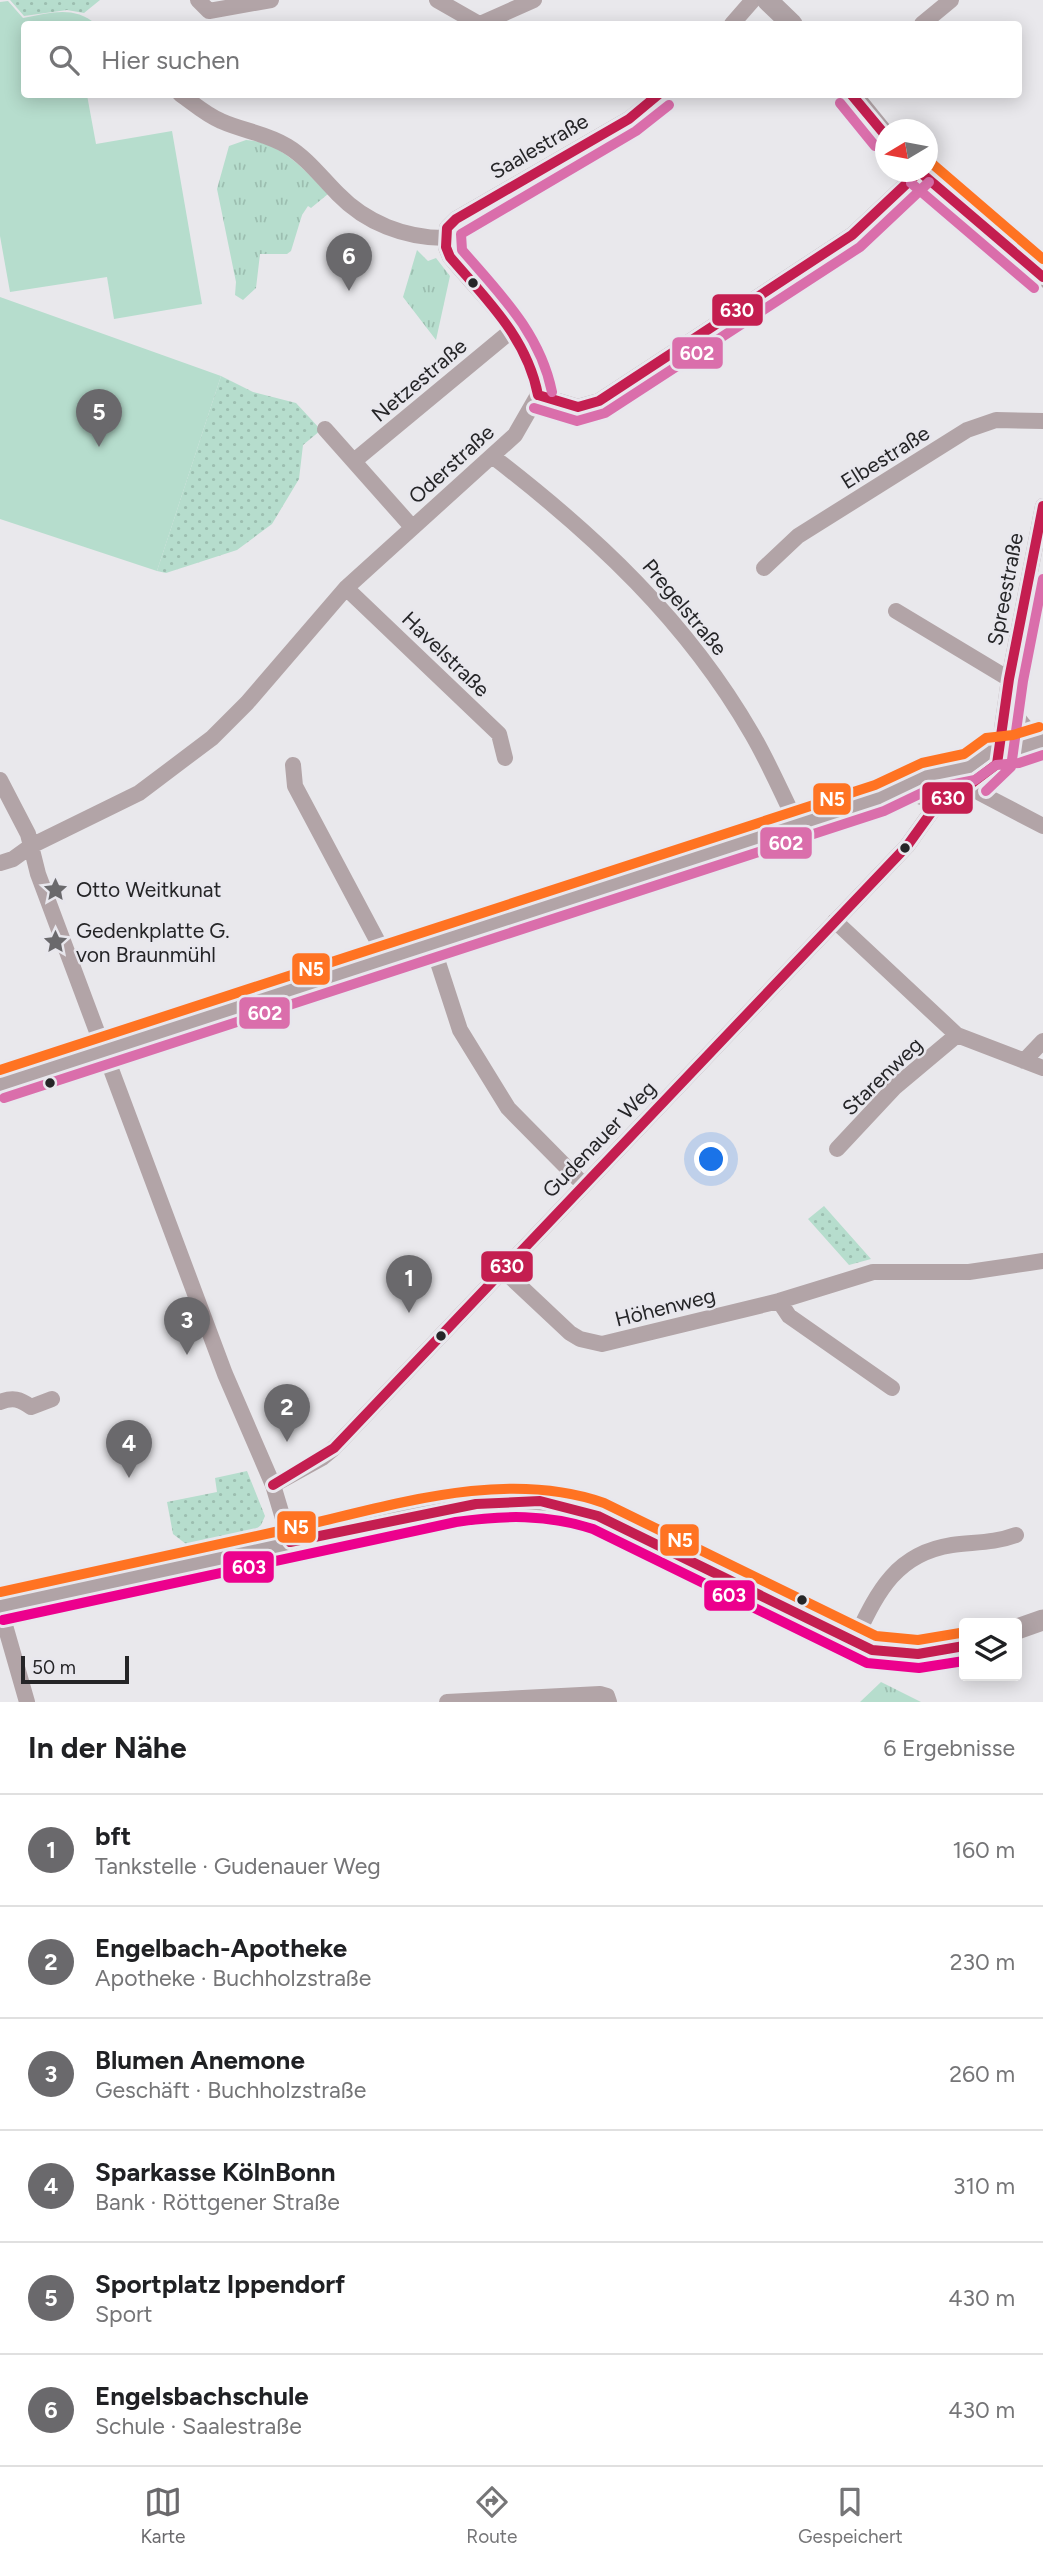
<!DOCTYPE html>
<html lang="de">
<meta charset="utf-8">
<style>
:root{--surface:#fff;--page:#f2f2f2;--text:#202124;--muted:#757577;--line:#e0e0e0;--accent:#6a696c}
body{margin:0;font-family:Figtree,sans-serif;background:var(--page);color:var(--text)}
.controls{position:absolute;right:21px;bottom:21px;display:grid;overflow:hidden;border-radius:7px;box-shadow:0 4px 18px #0003}
.controls button{width:63px;height:63px;display:grid;place-items:center;padding:0;border:0;border-bottom:2px solid var(--line);background:var(--surface);color:var(--text);font:35px sans-serif}
.compass{position:absolute;left:875px;top:119px;width:63px;height:63px;border-radius:50%;background:var(--surface);box-shadow:0 4px 18px #0003;rotate:260deg}
.scale{position:absolute;left:21px;bottom:18px;width:108px;box-sizing:border-box;padding-left:7px;border:4px solid #252527;border-top:0;font-size:19px;line-height:24px;white-space:nowrap;color:#252527;-webkit-text-stroke:5px #e8e7ed;paint-order:stroke}
.you{position:absolute;left:712px;top:1160px;width:24px;height:24px;margin:-18px;border:5px solid #fff;border-radius:50%;background:#1a73e8;box-shadow:0 0 0 10px #1a73e833}
.badge{display:grid;place-items:center;width:46px;height:46px;border-radius:50%;background:var(--accent);color:#fff;font-size:23px;font-weight:700}
.pin{position:absolute;translate:-50% -58px;filter:drop-shadow(0 2px 4px #0008)}
.pin::after{content:'';position:absolute;top:37px;width:24px;height:21px;background:inherit;clip-path:polygon(0 0,100% 0,50% 100%)}
.list{margin:0;padding:0;list-style:none}
h2{display:flex;justify-content:space-between;align-items:center;height:91px;margin:0;padding:0 28px;font-size:30px}
h2 small{font-size:23px;font-weight:400;color:var(--muted)}
.list li{display:grid;grid-template-columns:46px 1fr auto;gap:21px;align-items:center;box-sizing:border-box;height:112px;padding:0 28px;border-top:2px solid var(--line)}
.list b{display:block;font-size:26px;white-space:nowrap}
.list p{margin:0;font-size:23px;white-space:nowrap;color:var(--muted)}
.list em{font-size:23px;font-style:normal;color:var(--muted)}
.icon{flex:none;width:38px;height:38px;fill:none;stroke:currentColor;stroke-width:2;stroke-linecap:round;stroke-linejoin:round}
.map{position:relative;flex:none;width:1043px;height:1702px;overflow:hidden}
.search{position:absolute;background:var(--surface);box-shadow:0 4px 18px #0003;left:21px;right:21px;top:21px;height:77px;display:flex;align-items:center;gap:18px;box-sizing:border-box;padding:0 24px;border-radius:7px;color:var(--muted);font-size:26px}
.sheet{height:763px;background:var(--surface)}
nav{display:flex;justify-content:space-around;align-items:center;box-sizing:border-box;height:98px;border-top:2px solid var(--line);background:var(--surface);font-size:19px;color:var(--muted)}
nav a{display:grid;justify-items:center;gap:4px}
nav .on{color:var(--accent)}
.map>svg:first-child{display:block}
.grass{fill:url(#grass-tufts)}
.park{fill:url(#park-dots)}
.garden{fill:#b6ddcd}
.lines{fill:none;stroke-linecap:round;stroke-linejoin:round}
.street{stroke:#b2a4a7;stroke-width:16}
.secondary{stroke:#b0a3a6;stroke-width:21}
.bus-1-casing{stroke:#e8e7ed;stroke-width:16}
.bus-2-casing{stroke:#e8e7ed;stroke-width:16}
.bus-3-casing{stroke:#e8e7ed;stroke-width:16}
.bus-4-casing{stroke:#e8e7ed;stroke-width:16}
.bus-1{stroke:#c41e50;stroke-width:10}
.bus-2{stroke:#da6eab;stroke-width:10}
.bus-3{stroke:#ec008d;stroke-width:10}
.bus-4{stroke:#ff7322;stroke-width:10}
.bus-dot{fill:#252527;stroke:#e8e7ed;stroke-width:2.5}
.labels{text-anchor:middle;dominant-baseline:central;stroke-width:5;stroke-linejoin:round;paint-order:stroke}
.street-label{font-size:21px;fill:#252527;stroke:#e8e7ed}
.poi-label{font-size:21px;fill:#252527;stroke:#e8e7ed;text-anchor:start}
.line-badge{stroke:#e8e7ed;stroke-width:2.5}
.badge-label{font-size:19px;text-anchor:middle;font-weight:bold;fill:#fff}
</style>
<div class="map">
<svg width="1043" height="1702" viewBox="0 0 1043 1702">
<defs>
<pattern id="grass-tufts" width="24" height="20" patternUnits="userSpaceOnUse" patternTransform="scale(1.75)"><rect width="24" height="20" fill="#b6ddcd"/><path d="M3 7l-1-3M5 7V3M7 7l1-3M15 17l-1-3M17 17v-4M19 17l1-3" fill="none" stroke="#9cbeb0"/></pattern>
<pattern id="park-dots" width="8" height="8" patternUnits="userSpaceOnUse" patternTransform="scale(1.75)"><rect width="8" height="8" fill="#b6ddcd"/><path d="M2 2h.1M6 6h.1" fill="none" stroke="#9cbeb0" stroke-width="1.8" stroke-linecap="round"/></pattern>
</defs>
<rect width="100%" height="100%" fill="#e9e8ec"/>
<!-- grass -->
<path class="grass" d="M246 140C281 142 305 170 328 194L311 208 308 206 302 215 291 251 287 254H260L256 288 243 300 235 295 236 282 217 189 229 146Z
M417 250 428 261 436 258 450 276 436 340 403 297Z
M881 1682 921 1702H860Z"/>
<!-- park -->
<path class="park" d="M10 0H100L84 13 67 10 24 16Z
M221 376 253 392 296 403 321 430 303 445 299 479 272 524 237 550 166 573 157 571Z
M824 1206 871 1259 849 1265 808 1219Z
M247 1471 265 1516 261 1525 254 1531 186 1544 173 1534 167 1502 217 1492 215 1478Z"/>
<!-- garden -->
<path class="garden" d="M8 1 23 18C50 13 73 5 96 24H24V94L87 95 96 144 172 131 202 304 114 319 107 277 10 292 0 236V2Z
M0 297 221 376 157 571 0 519Z"/>
<g class="lines">
<!-- street -->
<path class="street" d="M198 0 209 11 271 0
M437 0 479 24
M480 24 534 0
M732 24 753 0
M922 24 951 0
M180 94C193 103 206 115 221 121 243 131 266 133 287 146 307 158 321 177 338 194 366 223 405 238 445 238
M538 395 578 407 599 401 852 235 919 172
M538 395C533 340 484 298 450 257L446 247 447 228 456 219 629 119 660 94
M325 429 412 527
M492 456C595 535 687 621 752 734 769 763 782 794 797 824
M354 461 511 331
M764 568 798 536 967 430 996 420 1043 421
M346 588 499 734 505 758
M896 611 1009 679
M1007 697C1015 713 1024 734 1043 737
M293 765 295 786 387 959
M970 773 980 793 1043 826
M0 780 28 834 38 874 225 1374 273 1485 290 1542
M902 790 938 803
M940 802 960 792 997 764 1009 679 1043 506
M0 863 13 859 31 846 139 793 212 738 247 703 346 588 515 435 538 395
M835 921 957 1035 1043 1068
M432 944 460 1030 508 1108 584 1185
M1024 1061 1043 1041
M0 1085 880 798 926 776 968 767
M837 1149 895 1087 957 1035
M503 1270 570 1333 580 1339 602 1344 779 1301 873 1272H969L1043 1261
M779 1301 789 1316 892 1388
M0 1402C13 1397 20 1399 31 1407L52 1399
M273 1485 322 1458 334 1448 907 846 955 779 970 767 991 751 1016 749 1043 740
M0 1608 27 1702
M853 1643C876 1596 893 1554 952 1545 974 1542 995 1543 1016 1535
M447 1702 600 1694 607 1696 609 1702"/>
<!-- secondary -->
<path class="secondary" d="M767 0 792 24
M851 94 886 137
M920 172 1043 277
M0 1606 453 1508C503 1500 549 1497 598 1516L872 1650C904 1655 933 1657 964 1646
M1017 1629 1043 1620"/>
<defs>
<path id="bus-1" d="M851 94 886 136
M920 172 1043 277
M538 395 578 407 599 401 852 235 919 172
M538 395C527 338 487 300 450 257L446 247 447 228 456 219 629 119 659 94
M273 1485 334 1448 907 846 938 803 960 792 997 764 1009 679 1043 506
M290 1542 476 1504 540 1501 598 1516 872 1650 918 1654 964 1646"/>
<path id="bus-2" d="M840 103 875 146
M911 183 1034 288
M552 392C540 333 500 294 462 250L461 234 636 131 669 105
M534 408 577 421 605 413 860 247 929 182
M986 791 1011 767 1023 681 1043 579
M4 1098 884 811 930 789 975 780 996 765 1019 763 1043 755"/>
<path id="bus-3" d="M3 1620 456 1522C503 1515 547 1514 593 1529L867 1663 919 1668 964 1661"/>
<path id="bus-4" d="M929 161 1043 259
M0 1070 875 785 922 763 964 754 986 738 1013 735 1039 727
M0 1592C92 1572 184 1552 275 1532 379 1510 500 1466 604 1503L876 1636 918 1640 960 1633"/>
</defs>
<!-- bus-1 casing -->
<use href="#bus-1" class="bus-1-casing"/>
<!-- bus-2 casing -->
<use href="#bus-2" class="bus-2-casing"/>
<!-- bus-3 casing -->
<use href="#bus-3" class="bus-3-casing"/>
<!-- bus-4 casing -->
<use href="#bus-4" class="bus-4-casing"/>
<!-- bus-1 -->
<use href="#bus-1" class="bus-1"/>
<!-- bus-2 -->
<use href="#bus-2" class="bus-2"/>
<!-- bus-3 -->
<use href="#bus-3" class="bus-3"/>
<!-- bus-4 -->
<use href="#bus-4" class="bus-4"/>
</g>
<!-- icons -->
<defs>
<symbol id="sight-bare" viewBox="-9 -9 18 18"><path d="M0-6L1.8-2.2L6-1.7L2.9 1.2L3.7 5.4L0 3.3L-3.7 5.4L-2.9 1.2L-6-1.7L-1.8-2.2Z" fill="#6a696c" stroke="#e8e7ed" stroke-width="2.5" paint-order="stroke"/></symbol>
</defs>
<g fill-rule="evenodd">
<use href="#sight-bare" x="38" y="872" width="35" height="35"/>
<use href="#sight-bare" x="38" y="924" width="35" height="35"/>
</g>
<!-- markers -->
<g class="bus-dot">
<circle cx="473" cy="283" r="6"/>
<circle cx="905" cy="848" r="6"/>
<circle cx="50" cy="1083" r="6"/>
<circle cx="441" cy="1336" r="6"/>
<circle cx="802" cy="1600" r="6"/>
</g>
<g class="labels">
<!-- street labels -->
<g class="street-label">
<text transform="translate(539 146) rotate(-30)">Saalestraße</text>
<text transform="translate(419 380) rotate(-40)">Netzestraße</text>
<text transform="translate(885 457) rotate(-32)">Elbestraße</text>
<text transform="translate(451 464) rotate(-42)">Oderstraße</text>
<text transform="translate(1005 589) rotate(-79)">Spreestraße</text>
<text transform="translate(685 607) rotate(50)">Pregelstraße</text>
<text transform="translate(446 654) rotate(44)">Havelstraße</text>
<text transform="translate(882 1076) rotate(-44)">Starenweg</text>
<text transform="translate(599 1139) rotate(-46)">Gudenauer Weg</text>
<text transform="translate(665 1307) rotate(-14)">Höhenweg</text>
</g>
<!-- poi labels -->
<g class="poi-label">
<text x="76" y="889">Otto Weitkunat</text>
<text x="76" y="930">Gedenkplatte G.<tspan x="76" dy="24">von Braunmühl</tspan></text>
</g>
</g>
<g class="line-badge">
<rect x="711" y="293" width="53" height="34" rx="7" fill="#c41e50"/>
<rect x="671" y="336" width="53" height="34" rx="7" fill="#da6eab"/>
<rect x="921" y="781" width="53" height="34" rx="7" fill="#c41e50"/>
<rect x="812" y="782" width="40" height="34" rx="7" fill="#ff7322"/>
<rect x="759" y="826" width="54" height="34" rx="7" fill="#da6eab"/>
<rect x="291" y="952" width="40" height="34" rx="7" fill="#ff7322"/>
<rect x="238" y="996" width="53" height="34" rx="7" fill="#da6eab"/>
<rect x="480" y="1250" width="54" height="33" rx="7" fill="#c41e50"/>
<rect x="276" y="1510" width="41" height="34" rx="7" fill="#ff7322"/>
<rect x="659" y="1523" width="41" height="34" rx="7" fill="#ff7322"/>
<rect x="222" y="1550" width="53" height="34" rx="7" fill="#ec008d"/>
<rect x="703" y="1579" width="53" height="33" rx="7" fill="#ec008d"/>
</g>
<g class="badge-label">
<text x="737" y="317">630</text>
<text x="697" y="360">602</text>
<text x="948" y="805">630</text>
<text x="832" y="806">N5</text>
<text x="786" y="850">602</text>
<text x="311" y="976">N5</text>
<text x="265" y="1020">602</text>
<text x="507" y="1273">630</text>
<text x="296" y="1534">N5</text>
<text x="680" y="1547">N5</text>
<text x="249" y="1574">603</text>
<text x="729" y="1602">603</text>
</g>
</svg>
<div class="controls">
<button><svg class="icon" aria-label="layers" viewBox="0 0 24 24"><path d="M12 4l9 5-9 5-9-5zM3 14l9 5 9-5"/></svg></button>
</div>
<svg class="compass" viewBox="-18 -18 36 36"><path d="M0-13l5 13h-10z" fill="#e53935"/><path d="M0 13l5-13h-10z" fill="#757577"/></svg>
<div class="scale">50 m</div>
<div class="you"></div>
<div class="pin badge" style="left:409px;top:1313px">1</div>
<div class="pin badge" style="left:287px;top:1442px">2</div>
<div class="pin badge" style="left:187px;top:1355px">3</div>
<div class="pin badge" style="left:129px;top:1478px">4</div>
<div class="pin badge" style="left:99px;top:447px">5</div>
<div class="pin badge" style="left:349px;top:291px">6</div>
<div class="search"><svg class="icon" aria-label="search" viewBox="0 0 24 24"><circle cx="10" cy="10" r="6"/><path d="M15 15l6 6"/></svg>Hier suchen</div>
</div>
<section class="sheet">
<h2>In der Nähe<small>6 Ergebnisse</small></h2>
<ul class="list">
<li><span class="badge">1</span><div><b>bft</b><p>Tankstelle · Gudenauer Weg</p></div><em>160 m</em></li>
<li><span class="badge">2</span><div><b>Engelbach-Apotheke</b><p>Apotheke · Buchholzstraße</p></div><em>230 m</em></li>
<li><span class="badge">3</span><div><b>Blumen Anemone</b><p>Geschäft · Buchholzstraße</p></div><em>260 m</em></li>
<li><span class="badge">4</span><div><b>Sparkasse KölnBonn</b><p>Bank · Röttgener Straße</p></div><em>310 m</em></li>
<li><span class="badge">5</span><div><b>Sportplatz Ippendorf</b><p>Sport</p></div><em>430 m</em></li>
<li><span class="badge">6</span><div><b>Engelsbachschule</b><p>Schule · Saalestraße</p></div><em>430 m</em></li>
</ul>
</section>
<nav>
<a class="on"><svg class="icon" aria-label="map" viewBox="0 0 24 24"><path d="M3 6l6-2 6 2 6-2v14l-6 2-6-2-6 2zM9 4v14M15 6v14"/></svg>Karte</a>
<a><svg class="icon" aria-label="directions" viewBox="0 0 24 24"><path d="M12 3l9 9-9 9-9-9zM9 14v-3h6M13 9l2 2-2 2"/></svg>Route</a>
<a><svg class="icon" aria-label="saved" viewBox="0 0 24 24"><path d="M7 4h10v16l-5-4-5 4z"/></svg>Gespeichert</a>
</nav>
